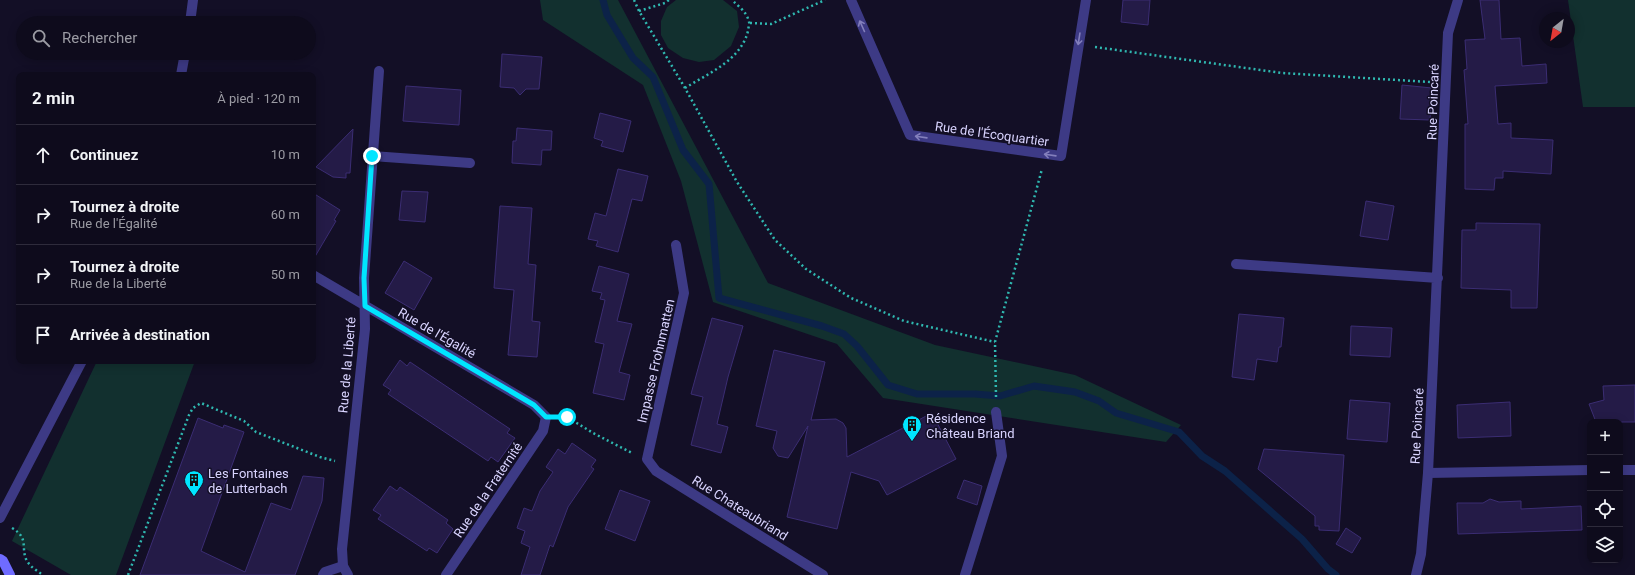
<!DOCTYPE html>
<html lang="fr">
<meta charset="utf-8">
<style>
:root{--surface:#0e0b1c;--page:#171425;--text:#f1f3f6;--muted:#9b9ba3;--line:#2e2b3b}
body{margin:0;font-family:Roboto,sans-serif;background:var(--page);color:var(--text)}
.controls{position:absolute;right:12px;bottom:12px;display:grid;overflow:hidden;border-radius:8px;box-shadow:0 2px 10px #0003}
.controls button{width:36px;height:36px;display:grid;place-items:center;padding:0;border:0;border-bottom:1px solid var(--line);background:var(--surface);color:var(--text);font:20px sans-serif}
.compass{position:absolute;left:1539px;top:12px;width:36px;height:36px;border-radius:50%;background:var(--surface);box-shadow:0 2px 10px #0003;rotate:211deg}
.stop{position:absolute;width:12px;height:12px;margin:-9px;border:3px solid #00e5ff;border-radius:50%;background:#fff}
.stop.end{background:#00e5ff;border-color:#fff;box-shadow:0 1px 4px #0008}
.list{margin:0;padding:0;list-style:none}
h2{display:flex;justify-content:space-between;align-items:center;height:52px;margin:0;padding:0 16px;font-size:17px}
h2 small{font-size:13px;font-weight:400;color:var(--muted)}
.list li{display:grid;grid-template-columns:26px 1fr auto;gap:12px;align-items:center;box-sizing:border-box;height:60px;padding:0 16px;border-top:1px solid var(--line)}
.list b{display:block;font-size:15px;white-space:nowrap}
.list p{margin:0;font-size:13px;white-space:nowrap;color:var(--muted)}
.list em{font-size:13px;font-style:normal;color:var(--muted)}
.icon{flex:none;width:22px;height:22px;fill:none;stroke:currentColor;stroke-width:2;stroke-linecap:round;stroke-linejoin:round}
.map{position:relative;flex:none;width:1635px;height:575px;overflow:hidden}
.search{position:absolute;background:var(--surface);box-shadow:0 2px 10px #0003;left:16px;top:16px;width:300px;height:44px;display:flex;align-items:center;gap:10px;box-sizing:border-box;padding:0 14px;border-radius:22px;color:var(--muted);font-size:15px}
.panel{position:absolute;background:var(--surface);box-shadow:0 2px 10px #0003;left:16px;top:72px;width:300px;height:292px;border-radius:8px}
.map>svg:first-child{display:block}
.green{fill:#12302f}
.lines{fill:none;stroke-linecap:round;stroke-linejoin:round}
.stream{stroke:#0c2248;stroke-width:7}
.building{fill:#241b47;stroke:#3b2d73}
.path{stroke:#2fb8b0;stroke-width:2.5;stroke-dasharray:2 3;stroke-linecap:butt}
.lane{stroke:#3d3a85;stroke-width:10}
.street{stroke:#3d3a85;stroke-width:10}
.secondary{stroke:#6f6bff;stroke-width:10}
.oneway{stroke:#837fbc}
.route{stroke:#00e5ff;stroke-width:5}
.labels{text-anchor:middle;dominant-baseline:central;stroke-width:3;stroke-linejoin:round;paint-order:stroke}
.street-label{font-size:13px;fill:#d9d4ff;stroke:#130f26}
.poi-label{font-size:13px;fill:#d9d4ff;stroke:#130f26;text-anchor:start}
</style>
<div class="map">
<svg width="1635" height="575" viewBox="0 0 1635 575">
<rect width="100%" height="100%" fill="#130f26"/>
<!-- green -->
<path class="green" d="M540 0H618L768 283 935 345 1075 375 1181 425 1166 442 883 398 837 344 713 302 681 181 643 85 543 20Z
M676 0H723L737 11 739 27 731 46 714 60 699 62 683 58 668 48 661 35V21L667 7Z
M1568 0H1635V107H1583Z
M97 361H195L116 575H71L12 541Z"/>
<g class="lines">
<!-- stream -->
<path class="stream" d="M603 0 607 15 633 58 653 77 683 150 709 184 719 298 822 326 844 334 857 346 888 385 917 394H975L1000 396 1034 386 1075 392 1099 401 1116 413 1179 432 1202 456 1225 471 1302 539 1328 569 1336 575"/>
</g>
<!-- building -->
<path class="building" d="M1123 0H1150L1148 25 1121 22Z
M1480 0H1499L1501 39 1520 38 1522 66 1546 64 1547 83 1495 86 1498 124 1511 123V138L1553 140 1551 174 1503 171V178H1495L1494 190 1465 189V124H1468L1464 70 1467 69 1465 40 1485 39Z
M502 54 542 57 539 89H526L520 95 514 88 500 87Z
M1402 85 1432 88 1430 120 1400 119Z
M406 86 461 90 459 125 403 121Z
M600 113 631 121 623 152 601 146 603 141 594 138Z
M517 128 552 131 551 150H542L541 165 512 163 513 141H516Z
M353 129 350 173H346V178L333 177 316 167Z
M618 169 648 176 642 201 632 199 618 252 596 246 598 241 588 239 595 213 606 216Z
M402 191 428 192 425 222 399 220Z
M313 193 340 210 334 220 336 221 313 260Z
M1366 201 1394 206 1388 240 1360 236Z
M500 206 532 208 528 264 536 265 532 321 540 322 537 357 508 355 514 290 494 288Z
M1476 223 1540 224 1537 308H1511V290L1461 288 1462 230H1476Z
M404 261 432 278 414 310 385 293Z
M599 266 629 274 617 321 632 324 619 372 630 375 624 400 593 393 604 344 595 342 605 300 600 299 602 293 592 291Z
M1239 314 1284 318 1281 347H1279L1277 362 1257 359 1254 380 1232 377Z
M712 318 743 326 728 377 717 424 728 427 721 453 691 445 703 397 691 394Z
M1351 326 1392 328 1390 357 1350 355Z
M774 350 825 362 811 420 836 419 843 423 846 428 847 457 932 413 956 459 887 495 879 481 851 472 837 529 787 517 808 426 788 458 778 456 773 448 777 431 756 426Z
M400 360 407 366 410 362 510 429 507 433 515 438 498 462 491 457 488 461 388 394 391 390 383 385Z
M1635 385V422H1596L1589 404 1604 400 1603 386Z
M1350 400 1390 403 1387 442 1347 439Z
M1510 402 1511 436 1458 438 1457 405Z
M198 418 223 428 224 425 244 432 201 551 245 572 271 503 291 510 303 476 324 478 322 501 295 575H140Z
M572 443 596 460 591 467 594 469 568 507 553 547 550 545 540 575H521L530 547 521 543 525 531 517 528 524 508 532 511 540 491 553 472 546 467 558 449 565 454Z
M1264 449 1344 455 1339 531 1319 530V526H1315V516L1258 469Z
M964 480 982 486 977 505 957 498Z
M390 486 397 491 400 487 448 520 446 523 453 529 437 553 429 548 427 551 378 519 381 515 373 510Z
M620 490 650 501 635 541 605 529Z
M1490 499 1499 502 1521 501V509L1581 506 1582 530 1458 534 1457 503H1483Z
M1346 528 1361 538 1352 553 1336 544Z"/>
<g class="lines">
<!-- path -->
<path class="path" d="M634 0 639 11 685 88 737 182 775 240 806 269 851 298 904 321 995 342
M639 11 665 3 669 0
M750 23 771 24 825 0
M1095 47 1282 73 1430 82
M685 88C709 73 741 60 748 31 748 28 750 24 749 22 747 12 738 6 732 0
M996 397 995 342 1042 169
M563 417H567L593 433 632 453
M12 528C29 538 21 547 26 559 29 566 37 571 43 575
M128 575 189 415 193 408 201 403 244 421 256 432 320 457 335 461"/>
<!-- lane -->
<path class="lane" d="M851 0 910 135 1061 156 1086 0
M1620 470H1635
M1428 473 1590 470
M323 575 325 572 343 566
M965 575 1002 456 996 412"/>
<!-- street -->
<path class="street" d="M190 23 193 0
M181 75 185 53
M372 156 470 163
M676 245 684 293 647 459 656 471 823 575
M1236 264 1438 278
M313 275 534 405 546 417 543 431 446 575
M0 518 82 361
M348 575 343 566 342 549 365 329 364 278 379 71
M1416 575 1421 554 1428 473 1448 33 1458 0"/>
<!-- secondary -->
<path class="secondary" d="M0 559 3 561 10 575"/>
</g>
<!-- one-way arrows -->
<defs><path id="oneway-shaft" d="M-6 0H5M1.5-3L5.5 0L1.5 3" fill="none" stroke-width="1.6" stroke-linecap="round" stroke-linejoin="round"/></defs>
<g class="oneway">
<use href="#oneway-shaft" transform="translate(862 26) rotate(-114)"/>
<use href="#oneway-shaft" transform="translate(1079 39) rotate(99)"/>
<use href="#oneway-shaft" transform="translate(921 137) rotate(-172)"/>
<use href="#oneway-shaft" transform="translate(1050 155) rotate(-172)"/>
</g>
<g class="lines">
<!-- route -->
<path class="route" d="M372 156 364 278 365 306 534 405 546 417H567"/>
</g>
<!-- icons -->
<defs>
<symbol id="building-pin" viewBox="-11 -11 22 30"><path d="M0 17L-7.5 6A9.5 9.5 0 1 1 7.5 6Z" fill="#00e5ff" stroke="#130f26"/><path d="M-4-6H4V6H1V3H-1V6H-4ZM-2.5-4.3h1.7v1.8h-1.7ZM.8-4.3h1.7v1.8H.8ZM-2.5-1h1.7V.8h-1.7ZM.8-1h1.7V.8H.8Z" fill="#111"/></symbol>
</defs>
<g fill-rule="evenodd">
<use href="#building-pin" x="901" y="414" width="22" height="30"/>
<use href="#building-pin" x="183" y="469" width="22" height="30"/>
</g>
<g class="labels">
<!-- street labels -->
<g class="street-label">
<text transform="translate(1433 102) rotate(-88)">Rue Poincaré</text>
<text transform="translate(992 134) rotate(8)">Rue de l'Écoquartier</text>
<text transform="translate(437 333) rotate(30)">Rue de l'Égalité</text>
<text transform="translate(656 361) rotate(-77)">Impasse Frohnmatten</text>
<text transform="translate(347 365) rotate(-85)">Rue de la Liberté</text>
<text transform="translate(1417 426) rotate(-87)">Rue Poincaré</text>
<text transform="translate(488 490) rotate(-56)">Rue de la Fraternité</text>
<text transform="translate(740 508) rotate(32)">Rue Chateaubriand</text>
</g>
<!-- poi labels -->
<g class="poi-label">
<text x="926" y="418">Résidence<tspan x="926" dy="15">Château Briand</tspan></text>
<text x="208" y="473">Les Fontaines<tspan x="208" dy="15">de Lutterbach</tspan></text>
</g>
</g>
</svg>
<div class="controls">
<button>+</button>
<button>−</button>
<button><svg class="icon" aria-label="locate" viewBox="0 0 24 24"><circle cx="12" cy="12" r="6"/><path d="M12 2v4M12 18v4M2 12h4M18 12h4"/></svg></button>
<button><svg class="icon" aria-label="layers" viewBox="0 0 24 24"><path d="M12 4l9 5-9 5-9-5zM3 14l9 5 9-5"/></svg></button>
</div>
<svg class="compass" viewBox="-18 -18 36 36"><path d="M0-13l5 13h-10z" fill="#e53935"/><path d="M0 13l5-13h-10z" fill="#9b9ba3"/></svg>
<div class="stop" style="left:567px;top:417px"></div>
<div class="stop end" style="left:372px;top:156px"></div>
<div class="search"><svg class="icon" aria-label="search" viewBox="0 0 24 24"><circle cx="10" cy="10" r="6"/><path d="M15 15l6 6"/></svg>Rechercher</div>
<section class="panel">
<h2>2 min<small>À pied · 120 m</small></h2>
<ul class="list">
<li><svg class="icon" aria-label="ahead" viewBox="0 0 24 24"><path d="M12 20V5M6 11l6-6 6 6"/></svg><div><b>Continuez</b></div><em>10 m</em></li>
<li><svg class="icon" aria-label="right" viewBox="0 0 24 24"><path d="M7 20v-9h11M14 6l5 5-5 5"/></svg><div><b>Tournez à droite</b><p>Rue de l'Égalité</p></div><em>60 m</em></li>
<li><svg class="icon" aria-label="right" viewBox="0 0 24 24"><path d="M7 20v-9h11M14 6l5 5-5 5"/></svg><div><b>Tournez à droite</b><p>Rue de la Liberté</p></div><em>50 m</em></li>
<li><svg class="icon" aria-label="arrive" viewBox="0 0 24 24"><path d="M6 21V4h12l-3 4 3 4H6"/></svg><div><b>Arrivée à destination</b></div></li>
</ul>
</section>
</div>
